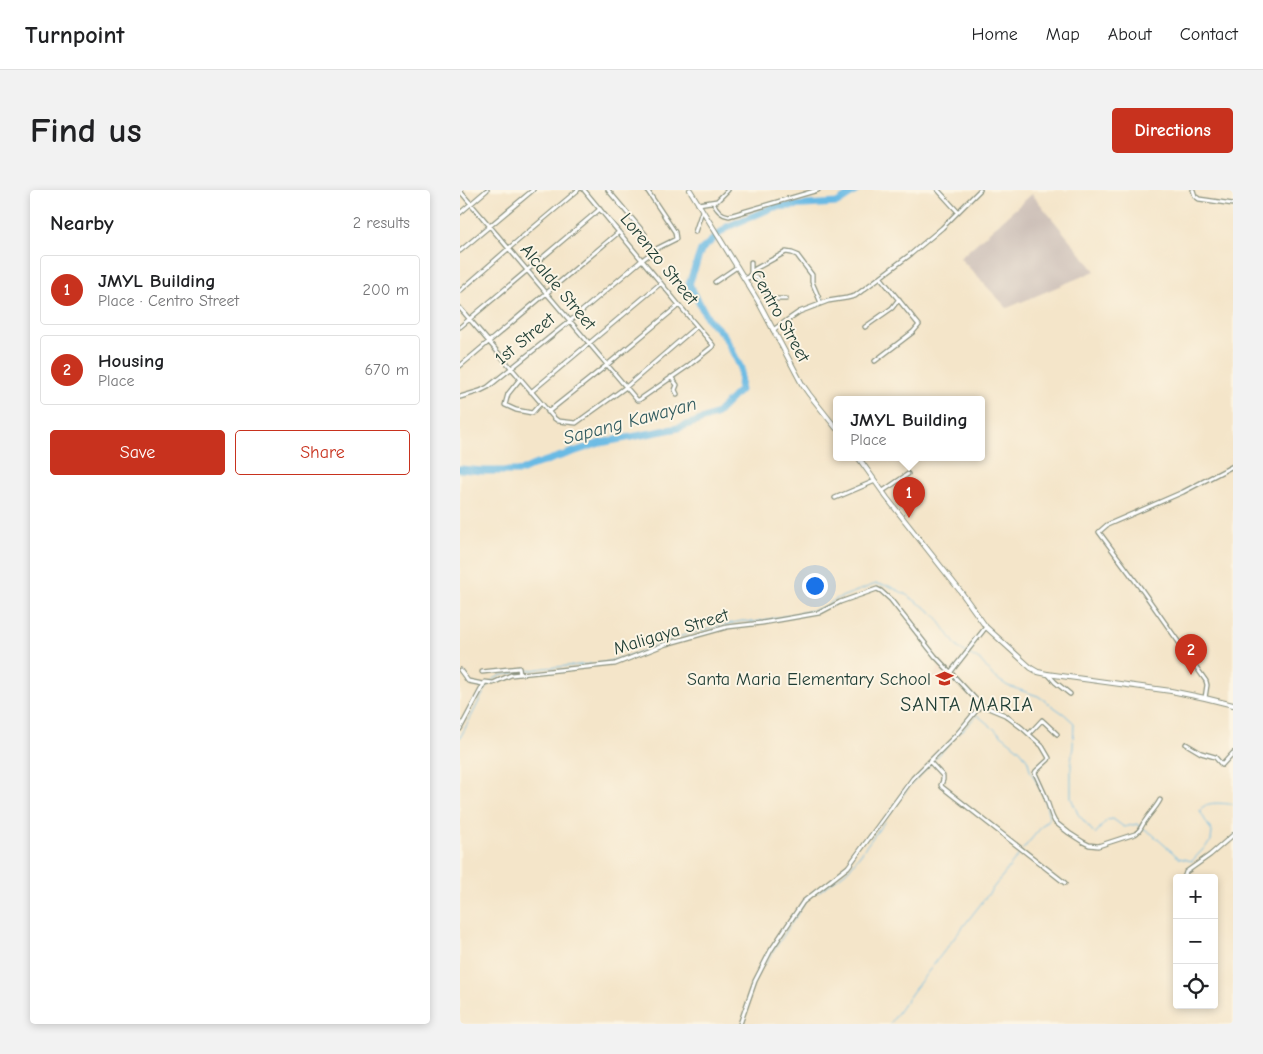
<!DOCTYPE html>
<meta charset="utf-8">
<style>
:root{--surface:#fff;--page:#f2f2f2;--text:#202124;--muted:#757577;--line:#e0e0e0;--accent:#c8321e}
body{margin:0;font-family:"Comic Neue",sans-serif;background:var(--page);color:var(--text)}
.controls{position:absolute;right:15px;bottom:15px;display:grid;overflow:hidden;border-radius:5px;box-shadow:0 2px 8px #0003}
.controls button{width:45px;height:45px;display:grid;place-items:center;padding:0;border:0;border-bottom:1px solid var(--line);background:var(--surface);color:var(--text);font:25px sans-serif}
.you{position:absolute;left:354px;top:395px;width:18px;height:18px;margin:-12px;border:4px solid #fff;border-radius:50%;background:#1a73e8;box-shadow:0 0 0 8px #1a73e833}
.badge{display:grid;place-items:center;width:32px;height:32px;border-radius:50%;background:var(--accent);color:#fff;font-size:16px;font-weight:700}
.pin{position:absolute;translate:-50% -41px;filter:drop-shadow(0 1px 2px #0008)}
.pin::after{content:'';position:absolute;top:26px;width:18px;height:15px;background:inherit;clip-path:polygon(0 0,100% 0,50% 100%)}
.popup{position:absolute;left:373px;top:206px;width:152px;height:65px;box-sizing:border-box;display:grid;place-content:center;border-radius:5px;background:var(--surface);filter:drop-shadow(0 1px 4px #0005);font-size:16px;white-space:nowrap;color:var(--muted)}
.popup b{font-size:19px;color:var(--text)}
.popup::after{content:'';position:absolute;left:50%;top:100%;margin-left:-10px;border:10px solid transparent;border-top-color:var(--surface)}
.list{margin:0;padding:0;list-style:none}
h2{display:flex;justify-content:space-between;align-items:center;height:65px;margin:0;padding:0 20px;font-size:21px}
h2 small{font-size:16px;font-weight:400;color:var(--muted)}
.list li{display:grid;grid-template-columns:32px 1fr auto;gap:15px;align-items:center;box-sizing:border-box;height:70px;margin:0 10px 10px;padding:0 10px;border:1px solid var(--line);border-radius:5px}
.list b{display:block;font-size:19px;white-space:nowrap}
.list p{margin:0;font-size:16px;white-space:nowrap;color:var(--muted)}
.list em{font-size:16px;font-style:normal;color:var(--muted)}
.actions{display:flex;gap:10px;padding:15px 20px}
.actions a{flex:1;padding:11px 0;border:1px solid var(--accent);border-radius:5px;text-align:center;font-size:18px;color:var(--accent)}
.actions .main{background:var(--accent);color:#fff}
.icon{flex:none;width:28px;height:28px;fill:none;stroke:currentColor;stroke-width:2;stroke-linecap:round;stroke-linejoin:round}
.map{position:relative;flex:none;width:773px;height:834px;overflow:hidden;border-radius:5px}
header{display:flex;align-items:center;gap:30px;box-sizing:border-box;height:70px;padding:0 25px;background:var(--surface);border-bottom:1px solid var(--line)}
header strong{font-size:24px}
nav{display:flex;gap:28px;margin-inline-start:auto;font-size:18px}
.intro{display:flex;align-items:center;justify-content:space-between;box-sizing:border-box;height:120px;padding:0 30px}
h1{margin:0;font-size:35px}
.button{padding:12px 22px;border-radius:5px;background:var(--accent);color:#fff;font-size:18px;font-weight:700}
main{display:flex;gap:30px;padding:0 30px}
aside{flex:1;background:var(--surface);border-radius:5px;box-shadow:0 2px 8px #0003}
.map>svg:first-child{display:block}
.built{fill:#f0d5bc}
.industrial{fill:#cec1b9}
.lines{fill:none;stroke-linecap:round;stroke-linejoin:round}
.stream{stroke:#69bae4;stroke-width:1}
.river{stroke:#69bae4;stroke-width:7}
.minor-casing{stroke:#8a917e;stroke-width:5.5}
.tertiary-casing{stroke:#8a917e;stroke-width:6}
.minor{stroke:#fff;stroke-width:3}
.tertiary{stroke:#fff;stroke-width:4}
.labels{text-anchor:middle;dominant-baseline:central;stroke-width:4;stroke-linejoin:round;paint-order:stroke}
.street-label{font-size:18px;fill:#1f3d34;stroke:#fcf5e5}
.poi-label{font-size:18px;fill:#1f3d34;stroke:#fcf5e5;text-anchor:end}
.water-label{font-size:19px;font-style:italic;fill:#325c60;stroke:#fcf5e5}
.quarter-label{font-size:20px;letter-spacing:1px;fill:#1f3d34;stroke:#fcf5e5}
</style>
<header>
<strong>Turnpoint</strong>
<nav><a>Home</a><a>Map</a><a>About</a><a>Contact</a></nav>
</header>
<div class="intro"><h1>Find us</h1><a class="button">Directions</a></div>
<main>
<aside>
<h2>Nearby<small>2 results</small></h2>
<ul class="list">
<li><span class="badge">1</span><div><b>JMYL Building</b><p>Place · Centro Street</p></div><em>200 m</em></li>
<li><span class="badge">2</span><div><b>Housing</b><p>Place</p></div><em>670 m</em></li>
</ul>
<div class="actions"><a class="main">Save</a><a>Share</a></div>
</aside>
<div class="map">
<svg width="773" height="834" viewBox="0 0 773 834">
<rect width="100%" height="100%" fill="#fcf5e5"/>
<filter id="ink" filterUnits="userSpaceOnUse"><feTurbulence type="fractalNoise" baseFrequency=".02" numOctaves="2"/><feDisplacementMap in="SourceGraphic" scale="10" xChannelSelector="R" yChannelSelector="G"/><feConvolveMatrix kernelMatrix="1 2 1 2 8 2 1 2 1" color-interpolation-filters="sRGB"/></filter>
<filter id="wash" filterUnits="userSpaceOnUse"><feTurbulence type="fractalNoise" baseFrequency=".0096" numOctaves="4" result="noise"/><feDisplacementMap in="SourceGraphic" scale="20" xChannelSelector="R" yChannelSelector="G"/><feGaussianBlur stdDeviation="1.12" result="paint"/><feColorMatrix in="noise" values="0 0 0 0 0 0 0 0 0 0 0 0 0 0 0 0 0 1.4 0 .05"/><feComposite in="paint" operator="in"/></filter>
<g filter="url(#wash)">
<rect width="100%" height="100%" fill="#f4e5c9"/>
<!-- built -->
<path class="built" d="M481 474 496 491 487 500 473 487Z"/>
<!-- industrial -->
<path class="industrial" d="M572 4 635 81 547 118 500 68Z"/>
<g class="lines">
<!-- stream -->
<path class="stream" d="M500 543 517 525 560 560 564 565 568 571 570 580 584 606 589 626V628L563 659
M0 548 28 494 34 489 42 485 85 478 143 473 177 463 215 448 255 437 282 431 294 432 306 430 354 420 364 417 376 409 416 394 429 396 445 404 466 418 475 425 498 458 521 471 534 487 548 496 578 506 604 524 614 533 613 557 611 571V608L618 624 635 644 647 630 653 629 664 637 677 634 692 644 719 668 732 671 751 651 752 642 741 623 740 620C747 610 762 614 773 614
M472 572 492 551
M425 629 448 598 470 575
M404 659 425 631
M358 702 382 685 388 680 403 661
M305 774 345 712
M430 834 454 800 561 662"/>
<!-- river -->
<path class="river" d="M0 279 23 281H61L74 275 140 253 218 238 255 225 280 200 281 178 264 145 248 129 229 94 241 60 267 37 314 17 377 13 397 0"/>
</g>
</g>
<g filter="url(#ink)">
<g class="lines">
<defs>
<path id="minor" d="M148 0 185 44
M478 0 498 22
M733 0 735 6 739 9 773 14
M0 1 166 197 177 210H179L228 176 252 157 253 155 219 115 124 0
M253 12C256 19 260 25 269 26L358 0
M238 14 257 11 268 0
M0 23 27 0
M235 42 242 21
M0 61 73 0
M291 83V72
M287 88 295 79 326 62 332 63 337 65 352 85V92L361 113
M287 88C292 87 296 86 300 90L311 109H326
M255 92 277 77
M0 101 48 59 118 0
M0 118 94 228 98 231 116 233 166 197 237 136
M0 137 140 19
M405 137 432 118 439 109
M313 140 339 122 368 111 387 108 395 106 451 64 482 38 520 0
M415 171 453 142 459 135 421 88
M0 176 159 42
M211 187 217 195 215 200 217 204
M60 189 48 204 45 215 56 220 72 223 80 214
M71 202 201 93
M0 207 20 201 28 197 110 131 182 70 198 58 216 49 215 42 187 0
M88 222 147 175 219 115
M423 301 448 284
M375 308 415 291
M0 480 8 491 23 494
M22 482 59 478 60 484
M490 483 526 437
M588 484 595 492 610 504
M745 508 747 495 746 491 682 400 639 342 647 335 723 302 773 276
M0 539 25 492 33 493 51 485 155 474 206 454 267 437 302 433 359 423 380 412 417 399 421 401 431 410 475 466 521 515 545 525 562 538 582 556 589 568 588 570 576 581 575 583 585 605 592 626 595 632 609 643 623 652 629 655 638 656 675 644C681 641 681 636 685 631 690 623 696 618 700 610
M569 544 582 530 597 544
M726 554 741 563 755 567 762 575 773 563
M470 572 483 586V590L481 595 482 597 605 693
M724 688 726 682 750 665 773 645
M280 834 295 791 311 760 343 712 388 677 453 588 497 544 521 515"/>
<path id="tertiary" d="M230 0 298 111 342 194 349 204 376 238
M398 267 427 308 501 402 526 437 571 478 578 482 587 484 711 501 745 508 773 515"/>
</defs>
<!-- minor casing -->
<use href="#minor" class="minor-casing"/>
<!-- tertiary casing -->
<use href="#tertiary" class="tertiary-casing"/>
<!-- minor -->
<use href="#minor" class="minor"/>
<!-- tertiary -->
<use href="#tertiary" class="tertiary"/>
</g>
</g>
<!-- icons -->
<defs>
<symbol id="school-bare" viewBox="-9 -9 18 18"><path d="M0-5L7-2L0 1L-7-2ZM-4 1L0 2.5L4 1V4Q0 6-4 4Z" fill="#c8321e" stroke="#fcf5e5" stroke-width="2.5" paint-order="stroke"/></symbol>
</defs>
<g fill-rule="evenodd">
<use href="#school-bare" x="472" y="476" width="25" height="25"/>
</g>
<g class="labels">
<!-- street labels -->
<g class="street-label">
<text transform="translate(199 69) rotate(51)">Lorenzo Street</text>
<text transform="translate(98 97) rotate(50)">Alcalde Street</text>
<text transform="translate(320 126) rotate(61)">Centro Street</text>
<text transform="translate(65 149) rotate(-39)">1st Street</text>
<text transform="translate(211 442) rotate(-17)">Maligaya Street</text>
</g>
<!-- poi labels -->
<g class="poi-label">
<text x="471" y="489">Santa Maria Elementary School</text>
</g>
<!-- water labels -->
<g class="water-label">
<text transform="translate(170 231) rotate(-15)">Sapang Kawayan</text>
</g>
<!-- quarter labels -->
<g class="quarter-label">
<text x="507" y="514">SANTA MARIA</text>
</g>
</g>
</svg>
<div class="controls">
<button>+</button>
<button>−</button>
<button><svg class="icon" aria-label="locate" viewBox="0 0 24 24"><circle cx="12" cy="12" r="6"/><path d="M12 2v4M12 18v4M2 12h4M18 12h4"/></svg></button>
</div>
<div class="you"></div>
<div class="pin badge" style="left:449px;top:328px">1</div>
<div class="popup"><b>JMYL Building</b>Place</div>
<div class="pin badge" style="left:731px;top:485px">2</div>
</div>
</main>
